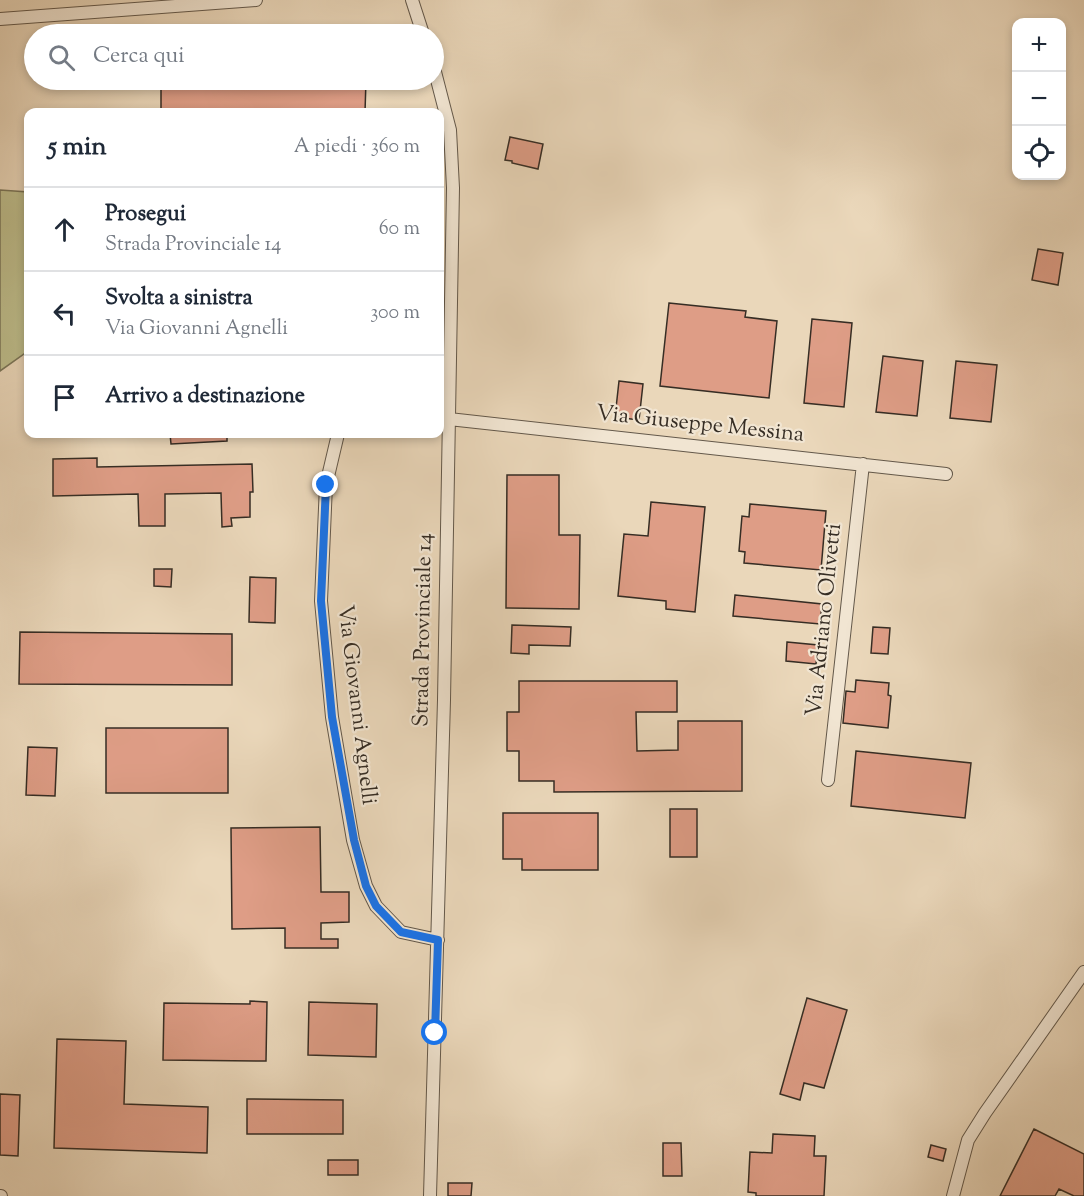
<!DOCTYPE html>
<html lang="it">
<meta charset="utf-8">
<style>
:root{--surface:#fff;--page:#f2f2f3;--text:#1f2937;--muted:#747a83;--line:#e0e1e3}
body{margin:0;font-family:"Sorts Mill Goudy",serif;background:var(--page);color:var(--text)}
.controls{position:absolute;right:18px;top:18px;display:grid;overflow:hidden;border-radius:12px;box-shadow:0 3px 9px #0003}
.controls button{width:54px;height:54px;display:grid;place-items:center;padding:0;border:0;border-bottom:2px solid var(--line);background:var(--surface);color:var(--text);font:30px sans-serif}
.stop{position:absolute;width:18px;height:18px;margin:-14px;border:4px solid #1a73e8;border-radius:50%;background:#fff}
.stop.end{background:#1a73e8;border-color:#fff;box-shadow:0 2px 6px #0008}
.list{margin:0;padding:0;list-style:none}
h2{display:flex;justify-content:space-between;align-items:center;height:78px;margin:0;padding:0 24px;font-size:26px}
h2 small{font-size:20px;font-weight:400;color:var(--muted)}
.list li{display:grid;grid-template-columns:39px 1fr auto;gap:18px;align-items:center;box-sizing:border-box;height:84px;padding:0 24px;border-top:2px solid var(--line)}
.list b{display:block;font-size:22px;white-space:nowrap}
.list p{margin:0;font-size:20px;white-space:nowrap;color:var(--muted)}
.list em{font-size:20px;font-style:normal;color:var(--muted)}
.icon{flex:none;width:33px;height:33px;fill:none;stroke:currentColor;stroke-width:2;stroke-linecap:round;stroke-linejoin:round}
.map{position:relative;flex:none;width:1084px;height:1196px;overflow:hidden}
.search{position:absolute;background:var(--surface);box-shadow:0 3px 9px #0003;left:24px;top:24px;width:420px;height:66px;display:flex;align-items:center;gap:15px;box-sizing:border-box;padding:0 21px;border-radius:33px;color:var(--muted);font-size:22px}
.panel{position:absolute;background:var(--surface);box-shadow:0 3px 9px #0003;left:24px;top:108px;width:420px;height:330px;border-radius:12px}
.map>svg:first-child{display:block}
.green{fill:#bdbd8c;stroke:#7a7558;stroke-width:1.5}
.building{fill:#de9d86;stroke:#362d24;stroke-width:1.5}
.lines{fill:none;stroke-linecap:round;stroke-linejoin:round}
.minor-casing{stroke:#63584a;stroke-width:14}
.minor{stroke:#f1e5d2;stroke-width:12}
.route{stroke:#1a73e8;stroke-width:8}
.labels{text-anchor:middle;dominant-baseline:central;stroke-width:4.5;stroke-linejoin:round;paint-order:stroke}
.street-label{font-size:22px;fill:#362d24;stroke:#f1e5d2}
</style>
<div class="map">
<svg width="1084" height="1196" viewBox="0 0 1084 1196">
<rect width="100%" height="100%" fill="#ead7ba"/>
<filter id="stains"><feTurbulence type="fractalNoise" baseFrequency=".00333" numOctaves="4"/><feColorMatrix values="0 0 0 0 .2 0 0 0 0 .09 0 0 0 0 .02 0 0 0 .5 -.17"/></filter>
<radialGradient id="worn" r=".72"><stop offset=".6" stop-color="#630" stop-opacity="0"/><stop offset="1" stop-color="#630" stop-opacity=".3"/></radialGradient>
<!-- green -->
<path class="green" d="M0 190 28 192V351L0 371Z"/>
<!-- building -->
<path class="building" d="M161 80H366L365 112H161Z
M510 137 543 144 538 169 512 163V161L505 160Z
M1038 249 1063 253 1058 285 1032 280Z
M669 303 746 311 745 317 777 321 769 398 660 386Z
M812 319 852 323 844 407 804 403Z
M883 356 923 361 917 416 876 412Z
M956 361 997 365 991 422 950 418Z
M619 381 643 384 639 420 615 417Z
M170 434H227V441L171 444Z
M97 458V467L252 464 253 492H250V517L231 518 232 526 222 527 221 493 165 494V526H139L138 494 53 496V459Z
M507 475H559V535H580L579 609 506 608Z
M651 502 705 507 695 612 666 609V601L618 596 624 534 648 536Z
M750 504 826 511 821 570 744 563 745 552 739 551 742 516 749 517Z
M154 569H172L171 587 154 586Z
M250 577 276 578 275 623 249 622Z
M735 595 822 604 820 624 733 616Z
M512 625 571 627 570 646 529 645V654L511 653Z
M873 627 890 628 888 654 871 653Z
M20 632 232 634V685L19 684Z
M787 642 818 645 816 664 786 661Z
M856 680 889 683 888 695 891 696 888 728 843 723 846 691 855 692Z
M519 681H677V712H636L637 751 678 750V721H742V791L554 792V781H519V751H507V712H519Z
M106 728H228V793H106Z
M28 747 57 748 55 796 26 795Z
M856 751 971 763 965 818 851 806Z
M670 809H697V857H670Z
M503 813H598V870H522V859H503Z
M320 827 321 892H349V922L321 923V939H338V948H285V928L232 929 231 828Z
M807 998 847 1010 824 1088 804 1083 800 1100 780 1094Z
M250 1001 267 1002 266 1061 163 1060 164 1003 250 1004Z
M309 1002 377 1004 376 1057 308 1055Z
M57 1039 126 1041 124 1104 208 1107 207 1153 54 1148Z
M0 1094 20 1095 18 1156 0 1155Z
M247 1099 343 1100V1134H247Z
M1034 1129 1084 1154V1196H1074L1059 1189 1055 1196H1000Z
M773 1134 815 1136 814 1156H826L824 1196H756V1193L748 1192 750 1152 772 1153Z
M663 1143H681L682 1176H663Z
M931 1145 946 1149 943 1161 928 1157Z
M328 1160H358V1175H328Z
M448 1183H472L471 1196H448Z"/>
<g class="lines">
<defs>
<path id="minor" d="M412 0 423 34
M0 19 256 0
M449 419 946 474
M338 434 326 485 321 601 332 717 353 840 366 886 376 906 401 932 438 940
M828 780 863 464
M0 1196H1
M430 1196 444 700 453 188 450 130 434 68
M953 1196 968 1140 985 1113 1084 972"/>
</defs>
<!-- minor casing -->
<use href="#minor" class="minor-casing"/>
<!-- minor -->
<use href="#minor" class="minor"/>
</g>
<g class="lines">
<!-- route -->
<path class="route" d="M326 485 321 601 332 717 354 840 366 886 376 906 401 932 438 940 435 1033"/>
</g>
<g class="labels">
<!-- street labels -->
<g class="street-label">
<text transform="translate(700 425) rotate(6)">Via Giuseppe Messina</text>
<text transform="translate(825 620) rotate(-84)">Via Adriano Olivetti</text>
<text transform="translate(424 630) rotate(-89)">Strada Provinciale 14</text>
<text transform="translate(356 705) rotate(83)">Via Giovanni Agnelli</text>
</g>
</g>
<rect width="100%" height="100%" filter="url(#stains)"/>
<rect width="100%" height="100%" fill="url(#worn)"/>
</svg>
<div class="controls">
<button>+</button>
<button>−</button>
<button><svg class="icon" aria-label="locate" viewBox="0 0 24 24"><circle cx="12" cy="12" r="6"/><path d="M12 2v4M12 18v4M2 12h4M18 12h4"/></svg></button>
</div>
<div class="stop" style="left:435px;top:1033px"></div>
<div class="stop end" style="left:326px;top:485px"></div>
<div class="search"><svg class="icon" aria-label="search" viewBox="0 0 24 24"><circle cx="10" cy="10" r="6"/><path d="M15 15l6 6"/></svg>Cerca qui</div>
<section class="panel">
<h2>5 min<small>A piedi · 360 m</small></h2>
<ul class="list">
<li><svg class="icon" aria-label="ahead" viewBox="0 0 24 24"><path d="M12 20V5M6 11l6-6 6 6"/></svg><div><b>Prosegui</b><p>Strada Provinciale 14</p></div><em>60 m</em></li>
<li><svg class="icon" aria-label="left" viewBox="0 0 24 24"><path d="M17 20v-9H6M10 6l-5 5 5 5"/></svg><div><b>Svolta a sinistra</b><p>Via Giovanni Agnelli</p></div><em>300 m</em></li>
<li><svg class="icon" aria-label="arrive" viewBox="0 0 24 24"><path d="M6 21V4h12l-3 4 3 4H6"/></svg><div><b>Arrivo a destinazione</b></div></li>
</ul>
</section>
</div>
